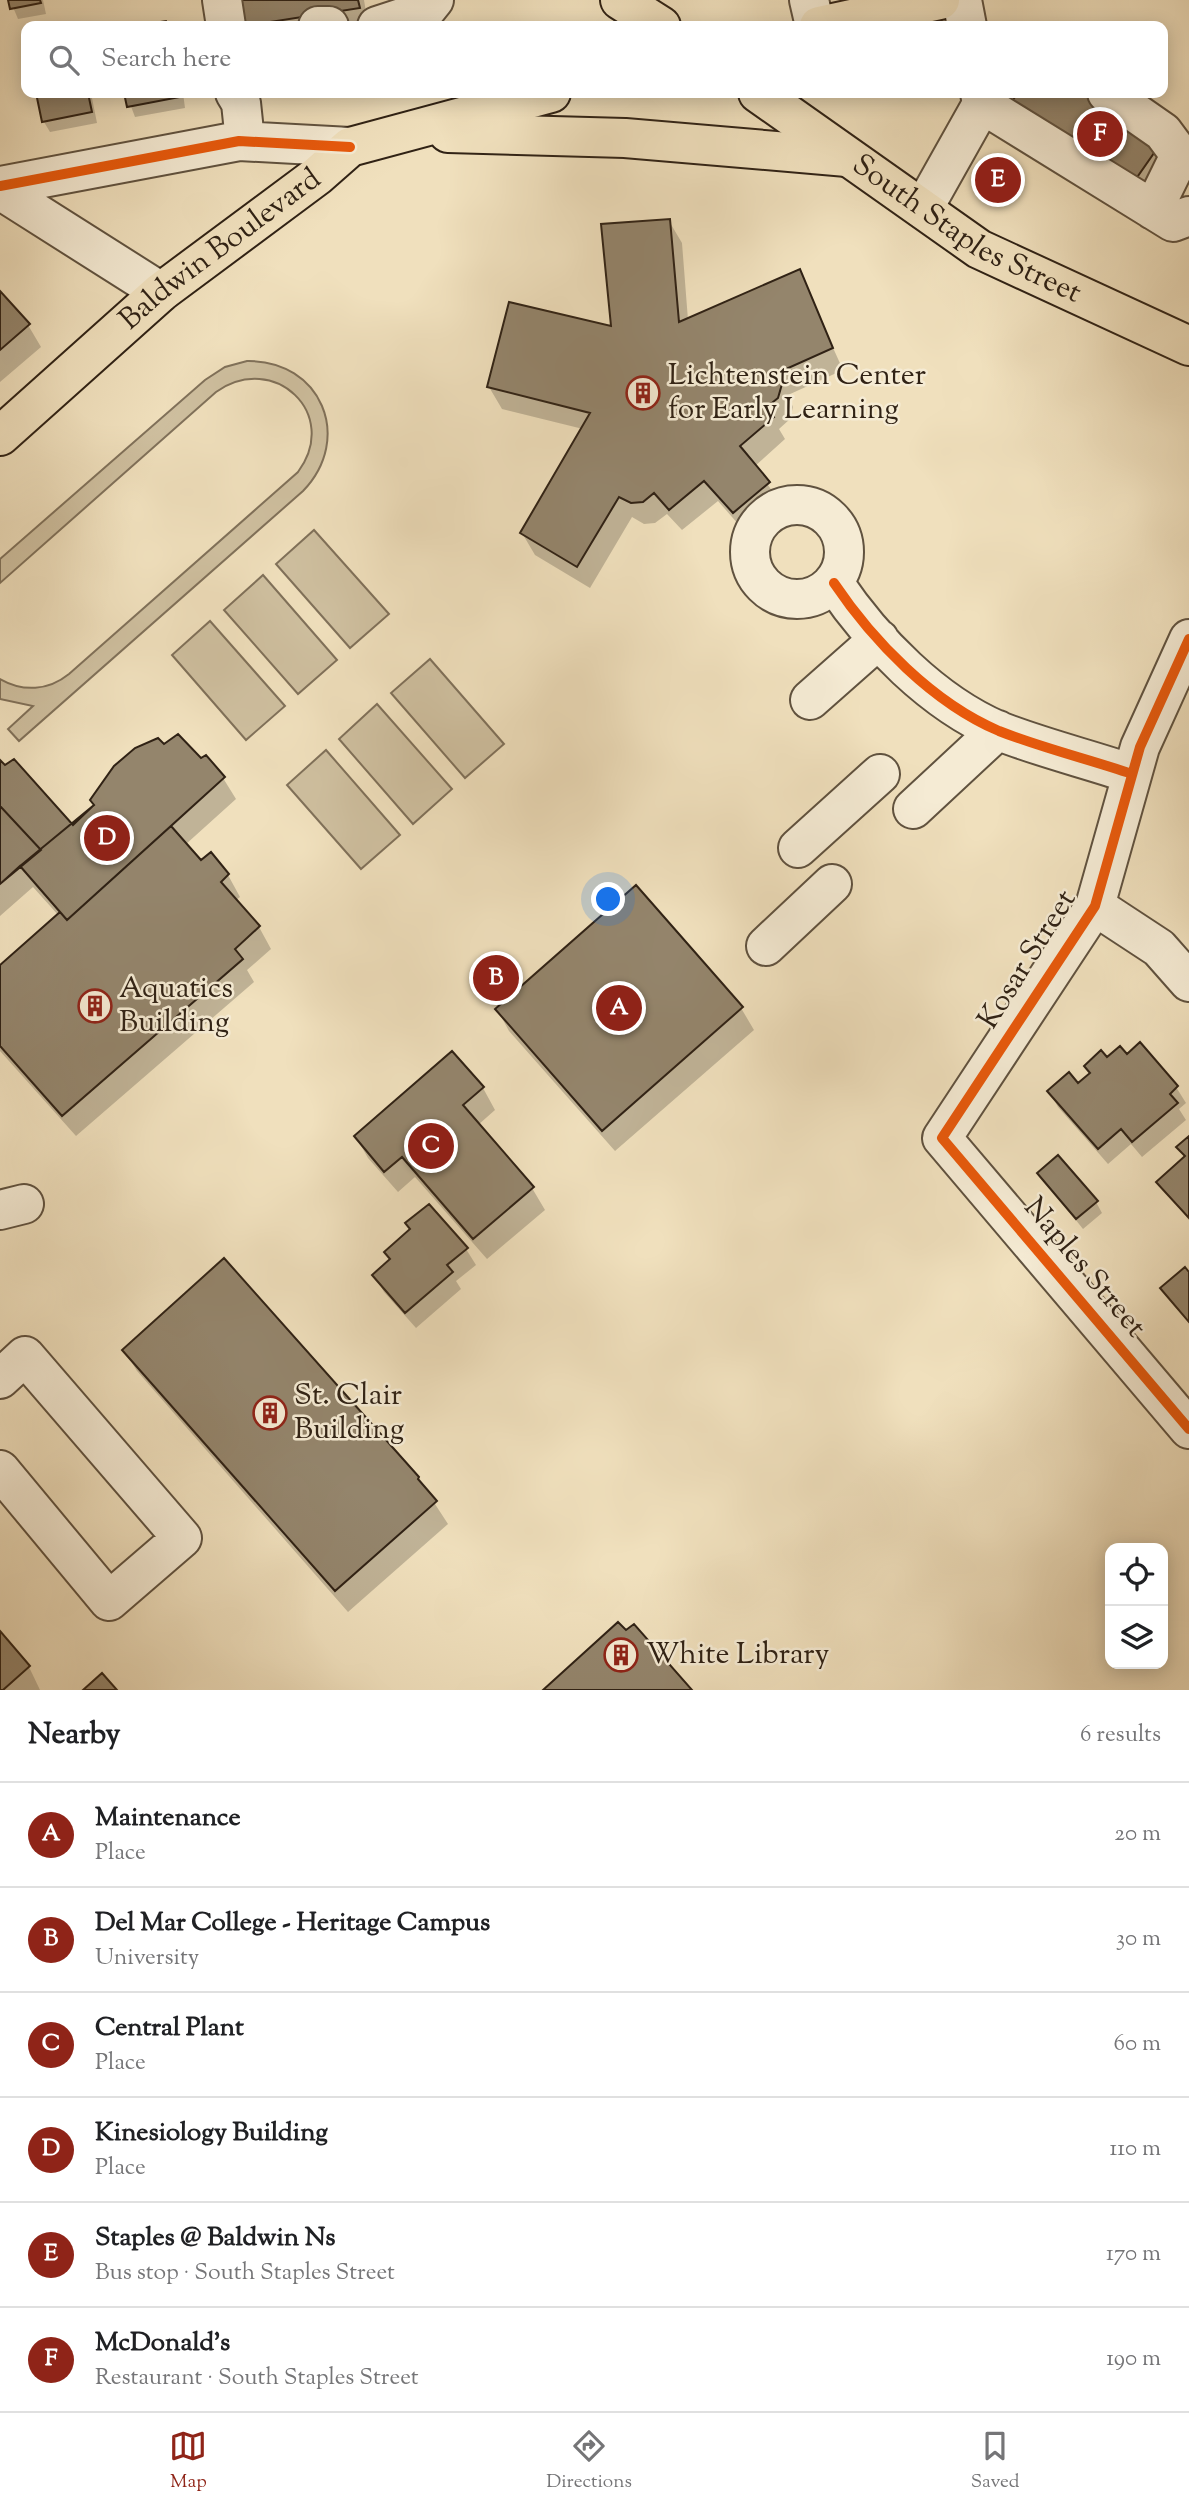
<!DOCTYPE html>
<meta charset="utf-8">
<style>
:root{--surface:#fff;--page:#f6f6f6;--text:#202124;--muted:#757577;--line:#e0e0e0;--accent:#8f2418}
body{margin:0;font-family:"Sorts Mill Goudy",serif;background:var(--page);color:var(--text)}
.controls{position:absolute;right:21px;bottom:21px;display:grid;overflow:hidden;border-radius:14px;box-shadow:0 4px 18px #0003}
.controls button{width:63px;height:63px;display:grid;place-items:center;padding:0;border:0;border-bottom:2px solid var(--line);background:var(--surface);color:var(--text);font:35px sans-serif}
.you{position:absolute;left:609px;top:900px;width:24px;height:24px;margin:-18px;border:5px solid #fff;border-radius:50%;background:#1a73e8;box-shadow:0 0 0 10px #1a73e833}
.badge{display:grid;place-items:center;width:46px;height:46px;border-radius:50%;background:var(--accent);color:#fff;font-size:23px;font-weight:700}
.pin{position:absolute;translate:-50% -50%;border:4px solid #fff;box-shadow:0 2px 7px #0006}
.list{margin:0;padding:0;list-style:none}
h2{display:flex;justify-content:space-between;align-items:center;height:91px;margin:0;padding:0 28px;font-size:30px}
h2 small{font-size:23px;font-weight:400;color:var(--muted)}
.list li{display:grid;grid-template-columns:46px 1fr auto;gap:21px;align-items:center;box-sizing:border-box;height:105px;padding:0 28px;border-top:2px solid var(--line)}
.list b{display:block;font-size:26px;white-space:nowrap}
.list p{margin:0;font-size:23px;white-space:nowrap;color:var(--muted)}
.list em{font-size:23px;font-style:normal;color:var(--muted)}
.icon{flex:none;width:38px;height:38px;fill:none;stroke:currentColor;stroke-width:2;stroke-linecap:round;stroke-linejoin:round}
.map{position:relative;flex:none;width:1189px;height:1690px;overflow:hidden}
.search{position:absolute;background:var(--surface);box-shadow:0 4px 18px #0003;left:21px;right:21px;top:21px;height:77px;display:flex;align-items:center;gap:18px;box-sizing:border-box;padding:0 24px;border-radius:14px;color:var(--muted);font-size:26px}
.sheet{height:721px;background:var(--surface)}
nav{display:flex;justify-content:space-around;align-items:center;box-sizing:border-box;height:98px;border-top:2px solid var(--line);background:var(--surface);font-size:19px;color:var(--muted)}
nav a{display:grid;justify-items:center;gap:4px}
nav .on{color:var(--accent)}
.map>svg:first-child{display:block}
.green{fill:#cfc0a0;stroke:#80715a;stroke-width:2}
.shadow{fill:#0003}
.building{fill:#94856c;stroke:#302215;stroke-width:2}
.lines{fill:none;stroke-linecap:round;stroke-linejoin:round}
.minor-casing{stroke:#60523f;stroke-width:42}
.major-casing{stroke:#302215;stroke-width:42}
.minor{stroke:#f5ebd4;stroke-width:38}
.major{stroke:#f0e0bd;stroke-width:38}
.cycleway-casing{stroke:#f5ebd4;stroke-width:15}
.cycleway{stroke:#e8590c;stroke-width:10}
.labels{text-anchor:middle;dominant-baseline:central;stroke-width:5;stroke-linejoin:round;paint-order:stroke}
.street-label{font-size:30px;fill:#302215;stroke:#f5ebd4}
.poi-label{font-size:30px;fill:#302215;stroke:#f5ebd4;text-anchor:start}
</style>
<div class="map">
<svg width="1189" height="1690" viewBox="0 0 1189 1690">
<rect width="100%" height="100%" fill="#f0e0bd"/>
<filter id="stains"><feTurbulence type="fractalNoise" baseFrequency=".00286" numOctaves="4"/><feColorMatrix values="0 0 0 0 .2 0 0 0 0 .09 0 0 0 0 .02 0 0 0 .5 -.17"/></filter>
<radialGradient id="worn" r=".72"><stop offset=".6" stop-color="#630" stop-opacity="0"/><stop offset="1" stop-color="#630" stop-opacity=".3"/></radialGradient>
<!-- green -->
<path class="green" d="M247 361C321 360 354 438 303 491L19 741 8 729 33 706 0 699V679C23 692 48 691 69 674L298 472C341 414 274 351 216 392L0 583V559L205 380 225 367Z
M314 530 389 614 350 648 276 564Z
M263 575 337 660 298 694 224 610Z
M210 621 285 706 246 740 172 655Z
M430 659 504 744 465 778 391 693Z
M377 704 452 789 413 824 339 739Z
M326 750 400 835 361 869 287 785Z"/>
<!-- shadow -->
<path class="shadow" d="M10 0H43L46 14 18 19Z
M241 0H364L368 24 246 26Z
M38 93H91L97 123 50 132 44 122Z
M126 93H183L185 108 135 117Z
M1020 93H1084L1160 144 1169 161 1143 198 1014 101Z
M669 221 682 243 688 320 799 272 843 370 788 395 793 407 790 419 779 429 785 439 755 466 781 504 746 533 718 501 682 530 667 514 655 523 644 524 632 517 590 588 535 555 522 533 583 429 502 409 489 387 613 328Z
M0 294 28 325 41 347 0 382Z
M164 746 201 760 223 778 236 799 185 845 201 863 228 875 240 897 235 901 259 927 271 949 247 970 254 982 76 1136 0 1051V968L59 916 33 887 0 916V763L73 827Z
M741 1008 754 1030 615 1151 509 1031 497 1009Z
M452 1053 483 1088 495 1110 478 1125 532 1188 545 1210 487 1259 415 1177 398 1192 368 1158 356 1137Z
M1126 1056 1176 1087 1186 1103 1179 1109 1186 1120 1142 1157 1131 1144 1108 1164 1058 1107 1049 1091 1078 1086 1091 1075 1086 1066Z
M1189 1138V1220L1158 1182 1185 1158 1179 1147Z
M1039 1174 1096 1202 1102 1213 1083 1229Z
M466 1249 476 1265 456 1281 461 1289 416 1328 384 1292 374 1275 391 1261 386 1252Z
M1189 1275V1323L1162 1288Z
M124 1350 418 1478 448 1524 348 1612 137 1371Z
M0 1634 29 1667 40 1690H0Z"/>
<!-- building -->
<path class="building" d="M8 0H40L41 3 10 9Z
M240 0H358L360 8 244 26Z
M166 21 168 26H135Z
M36 93H88L92 112 42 122Z
M124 93H180V97L127 107Z
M1018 93H1087L1161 143 1133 183 1012 101Z
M670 219 679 322 800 269 833 348 777 373 782 384 778 398 767 407 774 417 740 446 770 482 733 513 704 481 669 510 654 493 643 502 631 503 619 497 577 567 520 533 590 413 487 387 509 302 611 326 601 224Z
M0 291 30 324 0 350Z
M178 734 201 758 206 755 225 777 171 826 201 860 211 852 229 874 221 882 260 926 235 949 243 959 62 1116 0 1046V965L60 912 20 866 0 884V760L5 765 14 759 73 825 94 805 90 800 114 766 135 748 158 738 164 744Z
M178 734 201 758 206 755 225 777 67 920 20 866 94 805 90 800 114 766 135 748 158 738 164 744Z
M0 806 41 850 0 884Z
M171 826 201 860 211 852 229 874 221 882 260 926 235 949 243 959 62 1116 0 1046V965L60 912 67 920Z
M636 885 743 1007 602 1131 495 1009Z
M1140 1042 1178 1086 1170 1094 1178 1103 1132 1142 1121 1129 1098 1149 1047 1091 1069 1072 1078 1083 1090 1073 1084 1066 1101 1050 1107 1057 1120 1046 1127 1054Z
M452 1051 484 1087 463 1105 534 1187 473 1239 402 1157 384 1172 354 1136Z
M1189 1136V1218L1156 1182 1185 1156 1176 1147Z
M1058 1155 1098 1201 1076 1219 1037 1173Z
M429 1204 468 1248 447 1265 453 1272 405 1313 372 1275 390 1259 384 1252 410 1229 405 1223Z
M224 1258 419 1477 418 1479 437 1501 335 1591 122 1350Z
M1185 1267 1189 1272V1322L1160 1288Z
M618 1622 626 1630 634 1624 692 1690H543Z
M0 1631 30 1666 3 1690H0Z
M102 1673 117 1690H83Z"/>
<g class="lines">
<defs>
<path id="minor" d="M222 0 226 26
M809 0 815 26
M962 0 967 26
M318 26H329
M377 26 426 10 434 0
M235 93 241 103 245 141
M980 93 982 104 1173 222 1189 216
M1107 93 1163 132 1180 155 1153 210
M0 186 239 141 350 147
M0 190 161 292
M923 209 982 104
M750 552a47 47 0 1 1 94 0a47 47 0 1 1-94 0Z
M834 583C873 641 933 703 999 731 1042 748 1088 759 1132 774
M1189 639 1140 747 1095 906 942 1138 1189 1429
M810 700 879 639
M913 809 998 730
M798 848 880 774
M1095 906 1159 948 1189 982
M766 946 832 884
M0 1210 24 1204
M0 1379 25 1356 182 1538 109 1601 0 1470"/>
<g id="major">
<path d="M620 0 661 26"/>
<path d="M819 26 940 0"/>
<path id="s1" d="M758 93 979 249 1189 346"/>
<path d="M448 133 625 138 847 157"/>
<path id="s2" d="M0 436 161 292 317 176 350 147 551 93"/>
</g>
</defs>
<!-- minor casing -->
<use href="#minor" class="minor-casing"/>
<!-- major casing -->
<use href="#major" class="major-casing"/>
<!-- minor -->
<use href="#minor" class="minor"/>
<!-- major -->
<use href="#major" class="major"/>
<defs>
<path id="cycleway" d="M0 186 239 141 350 147
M834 583C873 641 933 703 999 731 1042 748 1088 759 1132 774
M1189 639 1140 747 1095 906 942 1138 1189 1429"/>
</defs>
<!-- cycleway casing -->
<use href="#cycleway" class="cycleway-casing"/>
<!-- cycleway -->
<use href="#cycleway" class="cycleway"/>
</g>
<!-- icons -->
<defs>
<symbol id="building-ring" viewBox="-11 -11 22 22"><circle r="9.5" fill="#f5ebd4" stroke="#8f2418" stroke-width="1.5"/><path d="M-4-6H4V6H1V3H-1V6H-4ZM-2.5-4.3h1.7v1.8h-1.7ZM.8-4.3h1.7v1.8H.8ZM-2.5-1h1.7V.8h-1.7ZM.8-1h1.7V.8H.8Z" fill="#8f2418"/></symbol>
</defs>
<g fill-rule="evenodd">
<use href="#building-ring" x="624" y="374" width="38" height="38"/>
<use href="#building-ring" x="76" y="987" width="38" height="38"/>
<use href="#building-ring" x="251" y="1394" width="38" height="38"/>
<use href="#building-ring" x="602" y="1636" width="38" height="38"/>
</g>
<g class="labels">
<!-- street labels -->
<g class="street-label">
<text stroke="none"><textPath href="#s1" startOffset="250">South Staples Street</textPath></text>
<text stroke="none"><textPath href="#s2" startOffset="289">Baldwin Boulevard</textPath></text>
<text transform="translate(1028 960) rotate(-58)">Kosar Street</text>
<text transform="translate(1084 1268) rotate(50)">Naples Street</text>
</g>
<!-- poi labels -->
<g class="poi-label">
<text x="668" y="376">Lichtenstein Center<tspan x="668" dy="34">for Early Learning</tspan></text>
<text x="119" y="989">Aquatics<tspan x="119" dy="34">Building</tspan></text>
<text x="294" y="1396">St. Clair<tspan x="294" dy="34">Building</tspan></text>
<text x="646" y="1655">White Library</text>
</g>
</g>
<rect width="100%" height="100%" filter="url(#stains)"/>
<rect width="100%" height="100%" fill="url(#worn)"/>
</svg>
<div class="controls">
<button><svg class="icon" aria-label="locate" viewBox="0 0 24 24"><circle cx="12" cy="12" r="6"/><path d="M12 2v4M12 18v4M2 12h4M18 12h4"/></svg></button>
<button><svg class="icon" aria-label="layers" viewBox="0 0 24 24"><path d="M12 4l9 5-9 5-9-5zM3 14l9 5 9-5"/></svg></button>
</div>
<div class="you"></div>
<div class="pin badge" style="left:619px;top:1008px">A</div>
<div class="pin badge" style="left:496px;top:978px">B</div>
<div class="pin badge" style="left:431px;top:1146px">C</div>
<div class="pin badge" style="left:107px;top:838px">D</div>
<div class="pin badge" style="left:998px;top:180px">E</div>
<div class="pin badge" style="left:1100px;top:134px">F</div>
<div class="search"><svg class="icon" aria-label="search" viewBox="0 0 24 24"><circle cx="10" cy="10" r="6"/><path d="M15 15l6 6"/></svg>Search here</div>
</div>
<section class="sheet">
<h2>Nearby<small>6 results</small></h2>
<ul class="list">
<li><span class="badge">A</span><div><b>Maintenance</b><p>Place</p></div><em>20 m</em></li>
<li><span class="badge">B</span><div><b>Del Mar College - Heritage Campus</b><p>University</p></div><em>30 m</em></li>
<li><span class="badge">C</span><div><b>Central Plant</b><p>Place</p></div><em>60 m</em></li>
<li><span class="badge">D</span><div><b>Kinesiology Building</b><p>Place</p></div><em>110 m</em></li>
<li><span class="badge">E</span><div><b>Staples @ Baldwin Ns</b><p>Bus stop · South Staples Street</p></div><em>170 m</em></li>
<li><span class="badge">F</span><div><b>McDonald's</b><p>Restaurant · South Staples Street</p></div><em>190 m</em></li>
</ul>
</section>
<nav>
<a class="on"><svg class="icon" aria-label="map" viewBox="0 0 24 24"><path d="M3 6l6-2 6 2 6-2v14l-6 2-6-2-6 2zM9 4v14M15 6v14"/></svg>Map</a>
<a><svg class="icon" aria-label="directions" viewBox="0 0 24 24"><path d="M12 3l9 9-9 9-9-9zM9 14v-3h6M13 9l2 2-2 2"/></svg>Directions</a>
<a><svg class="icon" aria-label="saved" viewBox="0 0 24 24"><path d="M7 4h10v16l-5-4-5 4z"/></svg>Saved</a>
</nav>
